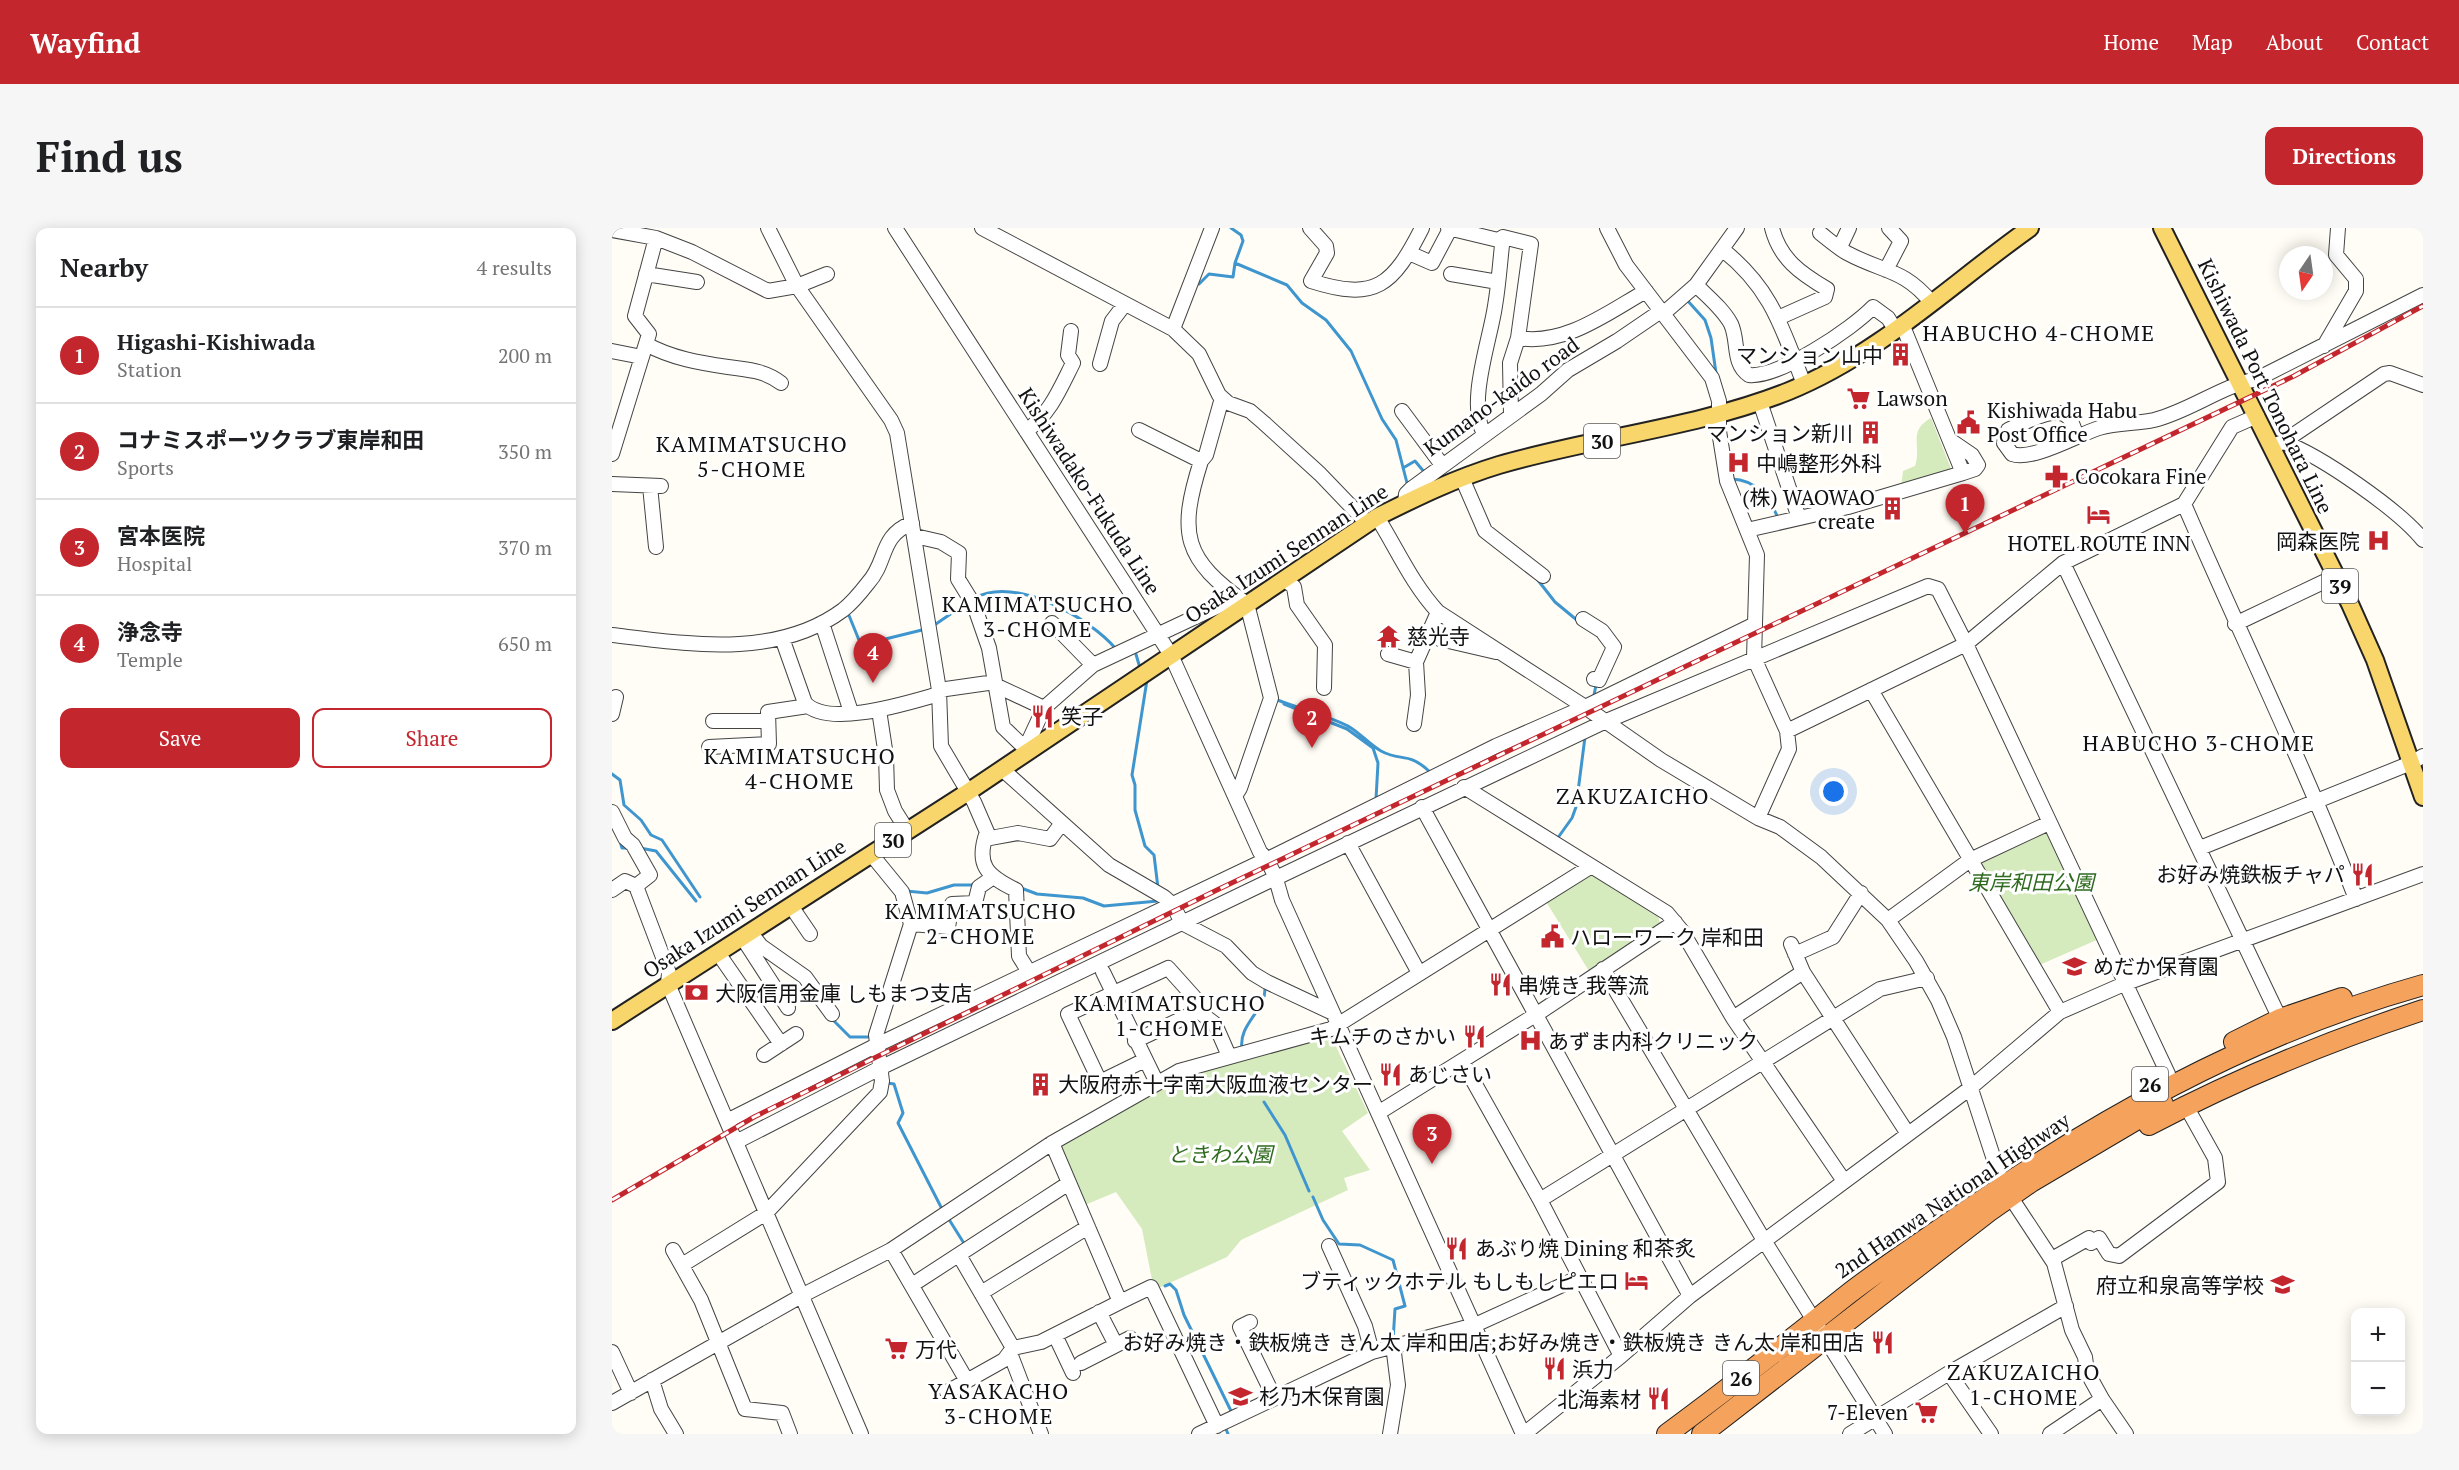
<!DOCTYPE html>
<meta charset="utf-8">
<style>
:root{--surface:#fff;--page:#f6f6f6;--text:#202124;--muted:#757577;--line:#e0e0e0;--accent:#c4262e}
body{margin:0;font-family:"PT Serif","Noto Sans JP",serif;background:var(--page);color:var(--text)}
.controls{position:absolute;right:18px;bottom:18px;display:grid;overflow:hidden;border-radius:12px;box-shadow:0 3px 15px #0003}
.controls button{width:54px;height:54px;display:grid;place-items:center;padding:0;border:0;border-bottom:2px solid var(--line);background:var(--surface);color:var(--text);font:30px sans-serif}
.compass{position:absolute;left:1667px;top:18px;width:54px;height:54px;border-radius:50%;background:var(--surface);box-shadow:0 3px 15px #0003;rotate:193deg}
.you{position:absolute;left:1222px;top:564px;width:21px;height:21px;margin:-15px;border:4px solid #fff;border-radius:50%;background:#1a73e8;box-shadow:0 0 0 9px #1a73e833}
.badge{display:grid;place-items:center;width:39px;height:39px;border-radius:50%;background:var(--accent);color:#fff;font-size:20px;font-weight:700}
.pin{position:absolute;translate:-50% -50px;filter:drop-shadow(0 2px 3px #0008)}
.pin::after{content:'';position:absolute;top:32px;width:21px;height:18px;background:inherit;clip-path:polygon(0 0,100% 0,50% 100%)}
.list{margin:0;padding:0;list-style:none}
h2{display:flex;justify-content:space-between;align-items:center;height:78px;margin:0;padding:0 24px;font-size:26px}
h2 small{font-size:20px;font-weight:400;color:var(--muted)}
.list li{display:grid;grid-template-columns:39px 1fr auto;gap:18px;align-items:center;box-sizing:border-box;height:96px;padding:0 24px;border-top:2px solid var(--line)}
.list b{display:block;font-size:22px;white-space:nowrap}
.list p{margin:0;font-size:20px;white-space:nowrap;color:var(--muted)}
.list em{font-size:20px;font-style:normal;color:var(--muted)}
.actions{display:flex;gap:12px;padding:18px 24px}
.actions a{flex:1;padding:14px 0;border:2px solid var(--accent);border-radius:12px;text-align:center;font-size:21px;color:var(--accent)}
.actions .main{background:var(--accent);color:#fff}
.map{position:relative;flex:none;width:1811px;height:1206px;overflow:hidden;border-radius:12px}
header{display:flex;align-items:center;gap:36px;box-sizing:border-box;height:84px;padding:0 30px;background:var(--accent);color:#fff}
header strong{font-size:28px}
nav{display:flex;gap:33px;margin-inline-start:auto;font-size:21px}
.intro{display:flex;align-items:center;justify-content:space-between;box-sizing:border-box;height:144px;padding:0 36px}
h1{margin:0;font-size:42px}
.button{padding:15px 27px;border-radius:12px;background:var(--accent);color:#fff;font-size:21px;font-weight:700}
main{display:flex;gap:36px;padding:0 36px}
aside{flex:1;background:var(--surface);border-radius:12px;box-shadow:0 3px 15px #0003}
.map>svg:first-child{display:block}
.green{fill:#d5ebbd}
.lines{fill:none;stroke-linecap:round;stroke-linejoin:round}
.stream{stroke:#3f96cf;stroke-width:3}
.minor-casing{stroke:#444;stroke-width:16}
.major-casing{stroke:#222;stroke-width:20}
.highway-casing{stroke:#222;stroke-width:22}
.minor{stroke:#fff;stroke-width:14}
.major{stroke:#f9d66b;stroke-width:16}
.highway{stroke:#f5a25d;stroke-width:20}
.rail-casing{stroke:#c4262e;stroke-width:5}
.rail{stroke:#fff;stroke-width:3;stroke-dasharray:9;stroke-linecap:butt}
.labels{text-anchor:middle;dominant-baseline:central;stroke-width:6;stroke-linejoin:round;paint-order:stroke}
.shield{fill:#fff;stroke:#585858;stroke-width:1.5}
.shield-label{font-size:20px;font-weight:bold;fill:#111}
.poi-label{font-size:21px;fill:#111;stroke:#fff;text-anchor:start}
.street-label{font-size:21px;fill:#111;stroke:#fff}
.park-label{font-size:21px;font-style:italic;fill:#2f6b1f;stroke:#fff}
.neighbourhood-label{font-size:22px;letter-spacing:1.5px;fill:#111;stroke:#fff}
</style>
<header>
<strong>Wayfind</strong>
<nav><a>Home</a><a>Map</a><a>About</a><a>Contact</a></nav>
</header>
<div class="intro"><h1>Find us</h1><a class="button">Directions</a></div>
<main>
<aside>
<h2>Nearby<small>4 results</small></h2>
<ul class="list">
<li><span class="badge">1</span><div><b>Higashi-Kishiwada</b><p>Station</p></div><em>200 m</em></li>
<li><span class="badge">2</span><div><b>コナミスポーツクラブ東岸和田</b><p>Sports</p></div><em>350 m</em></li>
<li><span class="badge">3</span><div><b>宮本医院</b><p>Hospital</p></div><em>370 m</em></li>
<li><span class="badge">4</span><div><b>浄念寺</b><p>Temple</p></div><em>650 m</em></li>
</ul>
<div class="actions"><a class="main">Save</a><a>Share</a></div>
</aside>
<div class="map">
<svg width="1811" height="1206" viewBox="0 0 1811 1206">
<rect width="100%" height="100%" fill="#fffdf5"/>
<!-- green -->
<path class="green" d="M1319 190 1340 243 1289 259 1291 243 1303 238C1310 218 1295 203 1319 190Z
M1435 600 1487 711 1425 738 1363 632Z
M974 647 982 648 1046 688 1049 699 977 743 933 672Z
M718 806 756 885 730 903 758 942 732 950 736 962 629 1012 615 1029 542 1062 530 1001 504 964 473 977 447 920 450 914 566 849Z"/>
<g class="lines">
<!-- stream -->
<path class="stream" d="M619 0 629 7 631 13 623 35 675 57 690 75 714 92 739 123 770 191 784 212 795 255
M587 56 597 46 621 49 623 35
M1075 72 1093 92 1099 110 1104 145
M791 240 803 233 813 245
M1120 251C1144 252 1157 269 1166 290
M1208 292 1216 299
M925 351 943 374 966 393
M363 370C403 347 478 390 504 421
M236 385 249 417 314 401
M321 398 356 374
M523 423 528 440
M535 452 520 547 523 557V582L533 618 542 627 546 660
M982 467 984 457
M663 471C687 481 712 486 736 498 748 505 757 516 769 523 789 534 796 523 818 544
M672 476 735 501 761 520 766 535 764 571
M0 546 8 552 12 577 29 592 39 607 50 612 88 669
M945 611 960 590 964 579 973 509
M8 613 10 620H16
M28 620 44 623 84 673
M409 660 425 666 471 670 492 678 546 673
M294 663 315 665 342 657H363
M219 790 238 809H260
M630 821C626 795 655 783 653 758
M275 855 282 856 291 885 286 895 330 981
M652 874 673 907 697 963
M701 969 711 992 727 1016 748 1017 781 1032 793 1078 783 1081 781 1113
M338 993 353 1017
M553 1058 558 1056 564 1062 572 1087 620 1185
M614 1201 616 1206"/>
<defs>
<path id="minor" d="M156 0 185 58 279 192 285 205 327 462 329 518 362 574 375 604C363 637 375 648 404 662L407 728 417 744
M283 0 559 427 648 624C661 637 665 654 670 672L911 1206
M370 0 561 101 587 126 607 167 616 175 638 183 652 195 708 246 755 295
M698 0 714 18 715 25 699 53C764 74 781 57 810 0
M836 0 886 12 891 9 919 16 906 110
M995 0 1014 37 1100 150 1107 173V203L1115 253 1145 327 1142 430 1175 503 1177 521 1146 590
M1160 0C1168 31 1188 45 1215 61L1213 69 1166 90
M0 2 44 10 80 24 156 63 185 58 215 46
M1208 5C1217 12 1226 20 1235 25 1272 45 1291 40 1320 75
M1228 19 1237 0
M1111 22C1160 61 1170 100 1192 156
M797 25 820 35 838 1
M1274 42 1289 13 1277 0
M34 46 85 54
M839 46 886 54
M1084 57C1096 69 1111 81 1119 96 1127 113 1120 136 1137 147 1167 150 1240 101 1261 79L1276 90 1283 101
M1052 85 1084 57 1125 0
M1290 96 1351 245 1363 241 1366 237 1360 227 1338 212
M561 101 600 0
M34 116C59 130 88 135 116 139 136 142 152 142 169 155
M1712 118 1744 63V51L1724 27 1726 0
M0 123 30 129
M488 136 500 93 513 76
M1148 174 1187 290
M790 183 830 237
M899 187 898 135 906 110C953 118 995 85 1034 63
M527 202 589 233 594 227 610 170
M414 203C438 186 448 161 461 135L456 127 459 103
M872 206C855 174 878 113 883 78 887 55 888 32 891 9
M1465 209C1463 204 1461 196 1458 191 1446 174 1411 196 1396 202L1392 215 1400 226C1421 233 1465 207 1487 200 1505 194 1524 196 1542 192 1578 183 1609 158 1645 151L1811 67
M1671 214C1708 227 1787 282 1811 312
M1660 218 1671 214 1772 146 1778 145 1811 157
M0 226 37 106 23 88 44 10
M589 233C566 306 571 331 635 376L659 470 628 560 623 568
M850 250 873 303 931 348
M0 256 49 258
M38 258 44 319
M793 275 794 266 799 261 929 166 956 142 1005 113 1049 83
M1572 276C1629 408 1692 537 1744 671
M765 289C785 321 800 356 826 384L973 479 1049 532 1146 590 1168 599 1209 629 1276 692 1304 733 1326 772 1342 809 1390 956 1442 1035 1460 1102 1473 1129 1475 1144 1490 1171 1514 1206
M1135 302 1236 279 1351 245
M303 308 329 314 347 325 346 351 362 377 377 420 391 499 416 523
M1451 335 1668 791
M672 351 682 359 685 377 713 417 712 460
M971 391 990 403 1002 419 987 452 982 451
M210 395 239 484
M440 395 481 437
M1623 396 1724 348
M817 405 828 411 884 424
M0 407C76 416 165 431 231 382 240 375 249 364 256 355 276 333 267 308 300 295
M170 410 193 475C216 501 298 474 327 466
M776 426 804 434
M383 457 432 480
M327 462 383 454
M1259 462 1448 784
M267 482 274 528 275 562 283 583 295 602
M0 486 4 469
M101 493H156
M802 496 806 467 804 434 826 384
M1175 503 1354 416 1451 335 1572 276 1620 199 1645 188
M97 519 157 516 156 484 196 478
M413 521 432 480 481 437 626 369
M390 541 497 637 552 669 561 677 570 695 614 718 640 745 655 754 721 785
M852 559 1055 685 1070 703 1121 790 1232 953
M810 579 1078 1068
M0 584 13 610 21 617 38 647 24 658
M373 611 406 605 438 611 450 595
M736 615 807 745
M1588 620 1799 535 1811 528
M656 631 884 518 973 479 1141 397
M664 650 992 494 1316 358 1326 361 1354 416 1556 846
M0 662 13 653 24 658 57 745 56 756 249 1206
M179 678 198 706
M1276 692 1358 632 1437 595
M299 696 336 699 340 676 363 675 367 659 380 650
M138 704 149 718 193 749 220 786
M130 709 176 780
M1179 716 1191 744 1296 906
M106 725 169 816
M1183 726 1221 709 1249 665
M991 741 1153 1014 1273 1206
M491 744 545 855
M1121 790 1191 744
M523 813 586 783
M152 827 184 806
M533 832 488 854 456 786 556 740 582 769 586 783 603 796 617 828
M850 833 928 972 1009 1128
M766 885 925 786 1063 694
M115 893 265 817 649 634
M124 914 268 840 657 653
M928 972 1268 761 1315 750
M717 1018 753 1098 760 1124
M61 1022 89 1072 133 1181 170 1185 178 1206
M279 1022 355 1153
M347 1027 401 1120 429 1114 508 1074 440 915
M1440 1031 1477 1010 1479 1015 1487 1010 1497 1026 1507 1028 1606 954 1603 930 1574 878
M70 1037 154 985 268 864 270 853 264 807 299 696 290 664 259 626
M300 1057 457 955
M369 1065 476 999
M508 1074 539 1059 605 1198
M487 1084 504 1117
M638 1094 628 1099 662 1169
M443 1107 461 1145
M0 1124 19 1165
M398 1125 429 1206
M469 1135 518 1110
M1337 1145 1379 1206
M40 1152 49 1181 64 1206
M335 1164 392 1132 401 1120
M0 1175 191 1067 279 1022 440 915 567 843 719 801 978 639
M587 1206 760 1124 863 1097 968 1049
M778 1206 786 1157 781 1117
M912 1206 1009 1128 1078 1068 1357 861 1448 784 1512 756 1811 646
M1238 1206 1337 1145 1454 1078
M1438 1206 1490 1171"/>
<path id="major" d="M1550 0 1738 376 1763 432 1811 569
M0 793 356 564 765 289C805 269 844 250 887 237 983 209 1084 200 1177 163 1268 126 1340 55 1418 0"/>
<path id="highway" d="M1622 814 1668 791 1730 770
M1537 897C1628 849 1714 814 1811 782
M1055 1206C1116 1161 1176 1114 1235 1067 1266 1043 1299 1021 1331 999 1479 895 1636 806 1811 757
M1090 1206 1376 984 1419 954 1551 876"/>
</defs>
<!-- minor casing -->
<use href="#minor" class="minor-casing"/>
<!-- major casing -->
<use href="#major" class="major-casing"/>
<!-- highway casing -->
<use href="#highway" class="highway-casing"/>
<!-- minor -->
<use href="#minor" class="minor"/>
<!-- major -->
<use href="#major" class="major"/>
<!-- highway -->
<use href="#highway" class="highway"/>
<defs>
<path id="rail" d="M0 972 142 889 607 661 1682 148 1811 78"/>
</defs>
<!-- rail casing -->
<use href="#rail" class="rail-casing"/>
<!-- rail -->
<use href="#rail" class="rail"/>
</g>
<!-- icons -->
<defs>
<symbol id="building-bare" viewBox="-9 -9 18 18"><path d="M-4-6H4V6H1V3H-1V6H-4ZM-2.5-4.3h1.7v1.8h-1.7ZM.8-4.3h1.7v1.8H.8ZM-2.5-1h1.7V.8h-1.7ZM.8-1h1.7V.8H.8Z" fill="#c4262e" stroke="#fff" stroke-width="2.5" paint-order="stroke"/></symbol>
<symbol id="supermarket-bare" viewBox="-9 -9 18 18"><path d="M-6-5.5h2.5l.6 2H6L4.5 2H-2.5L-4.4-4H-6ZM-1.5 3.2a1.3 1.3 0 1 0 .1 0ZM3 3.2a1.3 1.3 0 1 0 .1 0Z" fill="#c4262e" stroke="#fff" stroke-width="2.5" paint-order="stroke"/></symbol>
<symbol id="civic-bare" viewBox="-9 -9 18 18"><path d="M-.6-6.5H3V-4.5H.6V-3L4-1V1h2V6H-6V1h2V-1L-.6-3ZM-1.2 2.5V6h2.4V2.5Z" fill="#c4262e" stroke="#fff" stroke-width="2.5" paint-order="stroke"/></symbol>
<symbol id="hospital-bare" viewBox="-9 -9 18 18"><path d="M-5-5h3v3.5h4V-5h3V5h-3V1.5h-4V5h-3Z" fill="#c4262e" stroke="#fff" stroke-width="2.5" paint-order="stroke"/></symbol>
<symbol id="pharmacy-bare" viewBox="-9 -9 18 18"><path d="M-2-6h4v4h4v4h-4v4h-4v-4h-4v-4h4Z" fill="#c4262e" stroke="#fff" stroke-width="2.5" paint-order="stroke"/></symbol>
<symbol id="hotel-bare" viewBox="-9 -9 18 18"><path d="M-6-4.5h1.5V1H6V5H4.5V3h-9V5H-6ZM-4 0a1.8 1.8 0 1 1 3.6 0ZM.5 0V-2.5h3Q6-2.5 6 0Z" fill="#c4262e" stroke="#fff" stroke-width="2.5" paint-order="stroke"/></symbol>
<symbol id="temple-bare" viewBox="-9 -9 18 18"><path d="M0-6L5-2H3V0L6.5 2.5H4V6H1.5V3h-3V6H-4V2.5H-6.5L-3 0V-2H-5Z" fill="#c4262e" stroke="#fff" stroke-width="2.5" paint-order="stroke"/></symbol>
<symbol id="restaurant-bare" viewBox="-9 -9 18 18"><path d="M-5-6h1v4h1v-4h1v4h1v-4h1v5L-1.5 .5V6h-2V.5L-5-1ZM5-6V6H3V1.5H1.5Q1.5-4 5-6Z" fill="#c4262e" stroke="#fff" stroke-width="2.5" paint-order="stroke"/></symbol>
<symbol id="school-bare" viewBox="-9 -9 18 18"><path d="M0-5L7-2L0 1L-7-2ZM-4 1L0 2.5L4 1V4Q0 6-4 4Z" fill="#c4262e" stroke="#fff" stroke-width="2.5" paint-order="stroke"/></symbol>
<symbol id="bank-bare" viewBox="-9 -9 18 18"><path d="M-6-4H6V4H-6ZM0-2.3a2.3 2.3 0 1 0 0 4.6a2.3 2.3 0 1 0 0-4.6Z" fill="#c4262e" stroke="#fff" stroke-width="2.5" paint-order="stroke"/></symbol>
</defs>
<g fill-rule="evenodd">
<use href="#building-bare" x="1272" y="110" width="33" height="33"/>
<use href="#supermarket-bare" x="1230" y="154" width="33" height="33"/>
<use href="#civic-bare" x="1340" y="178" width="33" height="33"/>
<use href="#building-bare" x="1242" y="188" width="33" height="33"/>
<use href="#hospital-bare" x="1110" y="218" width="33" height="33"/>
<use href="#pharmacy-bare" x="1428" y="232" width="33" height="33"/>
<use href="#building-bare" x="1264" y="264" width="33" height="33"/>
<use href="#hotel-bare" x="1470" y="270" width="33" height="33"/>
<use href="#hospital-bare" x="1750" y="296" width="33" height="33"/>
<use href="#temple-bare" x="760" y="392" width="33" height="33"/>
<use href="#restaurant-bare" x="414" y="472" width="33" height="33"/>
<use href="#restaurant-bare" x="1734" y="630" width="33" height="33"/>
<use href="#civic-bare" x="924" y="692" width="33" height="33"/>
<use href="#school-bare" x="1446" y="722" width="33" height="33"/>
<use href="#restaurant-bare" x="872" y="740" width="33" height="33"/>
<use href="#bank-bare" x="68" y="748" width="33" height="33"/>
<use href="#restaurant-bare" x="846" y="792" width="33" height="33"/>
<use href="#hospital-bare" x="902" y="796" width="33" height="33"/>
<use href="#restaurant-bare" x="762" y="830" width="33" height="33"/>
<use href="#building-bare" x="412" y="840" width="33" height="33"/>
<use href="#restaurant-bare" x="828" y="1004" width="33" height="33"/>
<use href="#hotel-bare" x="1008" y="1036" width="33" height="33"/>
<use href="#school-bare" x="1654" y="1040" width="33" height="33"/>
<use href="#restaurant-bare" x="1254" y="1098" width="33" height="33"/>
<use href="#supermarket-bare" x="268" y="1104" width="33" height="33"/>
<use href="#restaurant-bare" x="926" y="1124" width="33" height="33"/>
<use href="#school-bare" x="612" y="1152" width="33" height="33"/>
<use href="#restaurant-bare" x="1030" y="1154" width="33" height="33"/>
<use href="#supermarket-bare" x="1298" y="1168" width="33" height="33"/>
</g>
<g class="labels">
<!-- shield labels -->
<g class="shield">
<rect x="972" y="196" width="36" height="34" rx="4.5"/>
<rect x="1710" y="341" width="36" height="34" rx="4.5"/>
<rect x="263" y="595" width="36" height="34" rx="4.5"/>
<rect x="1520" y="839" width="36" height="34" rx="4.5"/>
<rect x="1111" y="1133" width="36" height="34" rx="4.5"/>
</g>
<g class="shield-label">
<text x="990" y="213">30</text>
<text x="1728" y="358">39</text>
<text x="281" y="612">30</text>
<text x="1538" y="856">26</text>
<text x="1129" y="1150">26</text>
</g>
<!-- poi labels -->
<g class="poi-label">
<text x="1271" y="127" text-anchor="end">マンション山中</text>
<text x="1265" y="170">Lawson</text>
<text x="1375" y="182">Kishiwada Habu<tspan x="1375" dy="24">Post Office</tspan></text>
<text x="1241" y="205" text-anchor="end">マンション新川</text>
<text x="1144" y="235">中嶋整形外科</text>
<text x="1463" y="248">Cocokara Fine</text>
<text x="1263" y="269" text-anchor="end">(株) WAOWAO<tspan x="1263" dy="24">create</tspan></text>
<text x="1748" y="313" text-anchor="end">岡森医院</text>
<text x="1487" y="315" text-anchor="middle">HOTEL ROUTE INN</text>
<text x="795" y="408">慈光寺</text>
<text x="449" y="488">笑子</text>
<text x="1733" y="646" text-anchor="end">お好み焼鉄板チャパ</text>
<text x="958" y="709">ハローワーク 岸和田</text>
<text x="1481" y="738">めだか保育園</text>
<text x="906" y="757">串焼き 我等流</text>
<text x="103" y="765">大阪信用金庫 しもまつ支店</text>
<text x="844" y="808" text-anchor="end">キムチのさかい</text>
<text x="936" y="813">あずま内科クリニック</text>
<text x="796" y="846">あじさい</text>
<text x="446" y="856">大阪府赤十字南大阪血液センター</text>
<text x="863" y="1020">あぶり焼 Dining 和茶炙</text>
<text x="1007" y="1053" text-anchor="end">ブティックホテル もしもしピエロ</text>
<text x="1652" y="1057" text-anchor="end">府立和泉高等学校</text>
<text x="1252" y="1114" text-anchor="end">お好み焼き・鉄板焼き きん太 岸和田店;お好み焼き・鉄板焼き きん太 岸和田店</text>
<text x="303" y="1121">万代</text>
<text x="960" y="1141">浜力</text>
<text x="647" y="1168">杉乃木保育園</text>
<text x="1029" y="1171" text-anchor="end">北海素材</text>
<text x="1296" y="1184" text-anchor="end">7-Eleven</text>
</g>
<!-- street labels -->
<g class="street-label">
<text transform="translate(1654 158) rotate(64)">Kishiwada Port Tonohara Line</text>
<text transform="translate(889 168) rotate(-36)">Kumano-kaido road</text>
<text transform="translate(478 263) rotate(57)">Kishiwadako-Fukuda Line</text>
<text transform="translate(674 325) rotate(-33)">Osaka Izumi Sennan Line</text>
<text transform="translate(132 680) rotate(-33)">Osaka Izumi Sennan Line</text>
<text transform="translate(1340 967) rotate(-34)">2nd Hanwa National Highway</text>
</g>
<!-- park labels -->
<g class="park-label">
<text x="1419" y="654">東岸和田公園</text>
<text x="608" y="926">ときわ公園</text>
</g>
<!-- neighbourhood labels -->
<g class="neighbourhood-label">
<text x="1427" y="104">HABUCHO 4-CHOME</text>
<text x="140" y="215">KAMIMATSUCHO<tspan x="140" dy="25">5-CHOME</tspan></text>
<text x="426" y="375">KAMIMATSUCHO<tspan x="426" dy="25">3-CHOME</tspan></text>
<text x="1587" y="514">HABUCHO 3-CHOME</text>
<text x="188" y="527">KAMIMATSUCHO<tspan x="188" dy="25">4-CHOME</tspan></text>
<text x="1021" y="567">ZAKUZAICHO</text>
<text x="369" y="682">KAMIMATSUCHO<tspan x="369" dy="25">2-CHOME</tspan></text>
<text x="558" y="774">KAMIMATSUCHO<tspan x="558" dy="25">1-CHOME</tspan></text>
<text x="1412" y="1143">ZAKUZAICHO<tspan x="1412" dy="25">1-CHOME</tspan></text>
<text x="387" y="1162">YASAKACHO<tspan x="387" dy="25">3-CHOME</tspan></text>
</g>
</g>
</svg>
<div class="controls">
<button>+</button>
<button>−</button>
</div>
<svg class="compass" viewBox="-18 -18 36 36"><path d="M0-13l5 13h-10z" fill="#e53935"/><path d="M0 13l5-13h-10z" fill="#757577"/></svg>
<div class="you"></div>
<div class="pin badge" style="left:1353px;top:306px">1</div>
<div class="pin badge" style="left:700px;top:520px">2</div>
<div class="pin badge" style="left:820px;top:936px">3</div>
<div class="pin badge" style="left:261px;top:455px">4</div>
</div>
</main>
